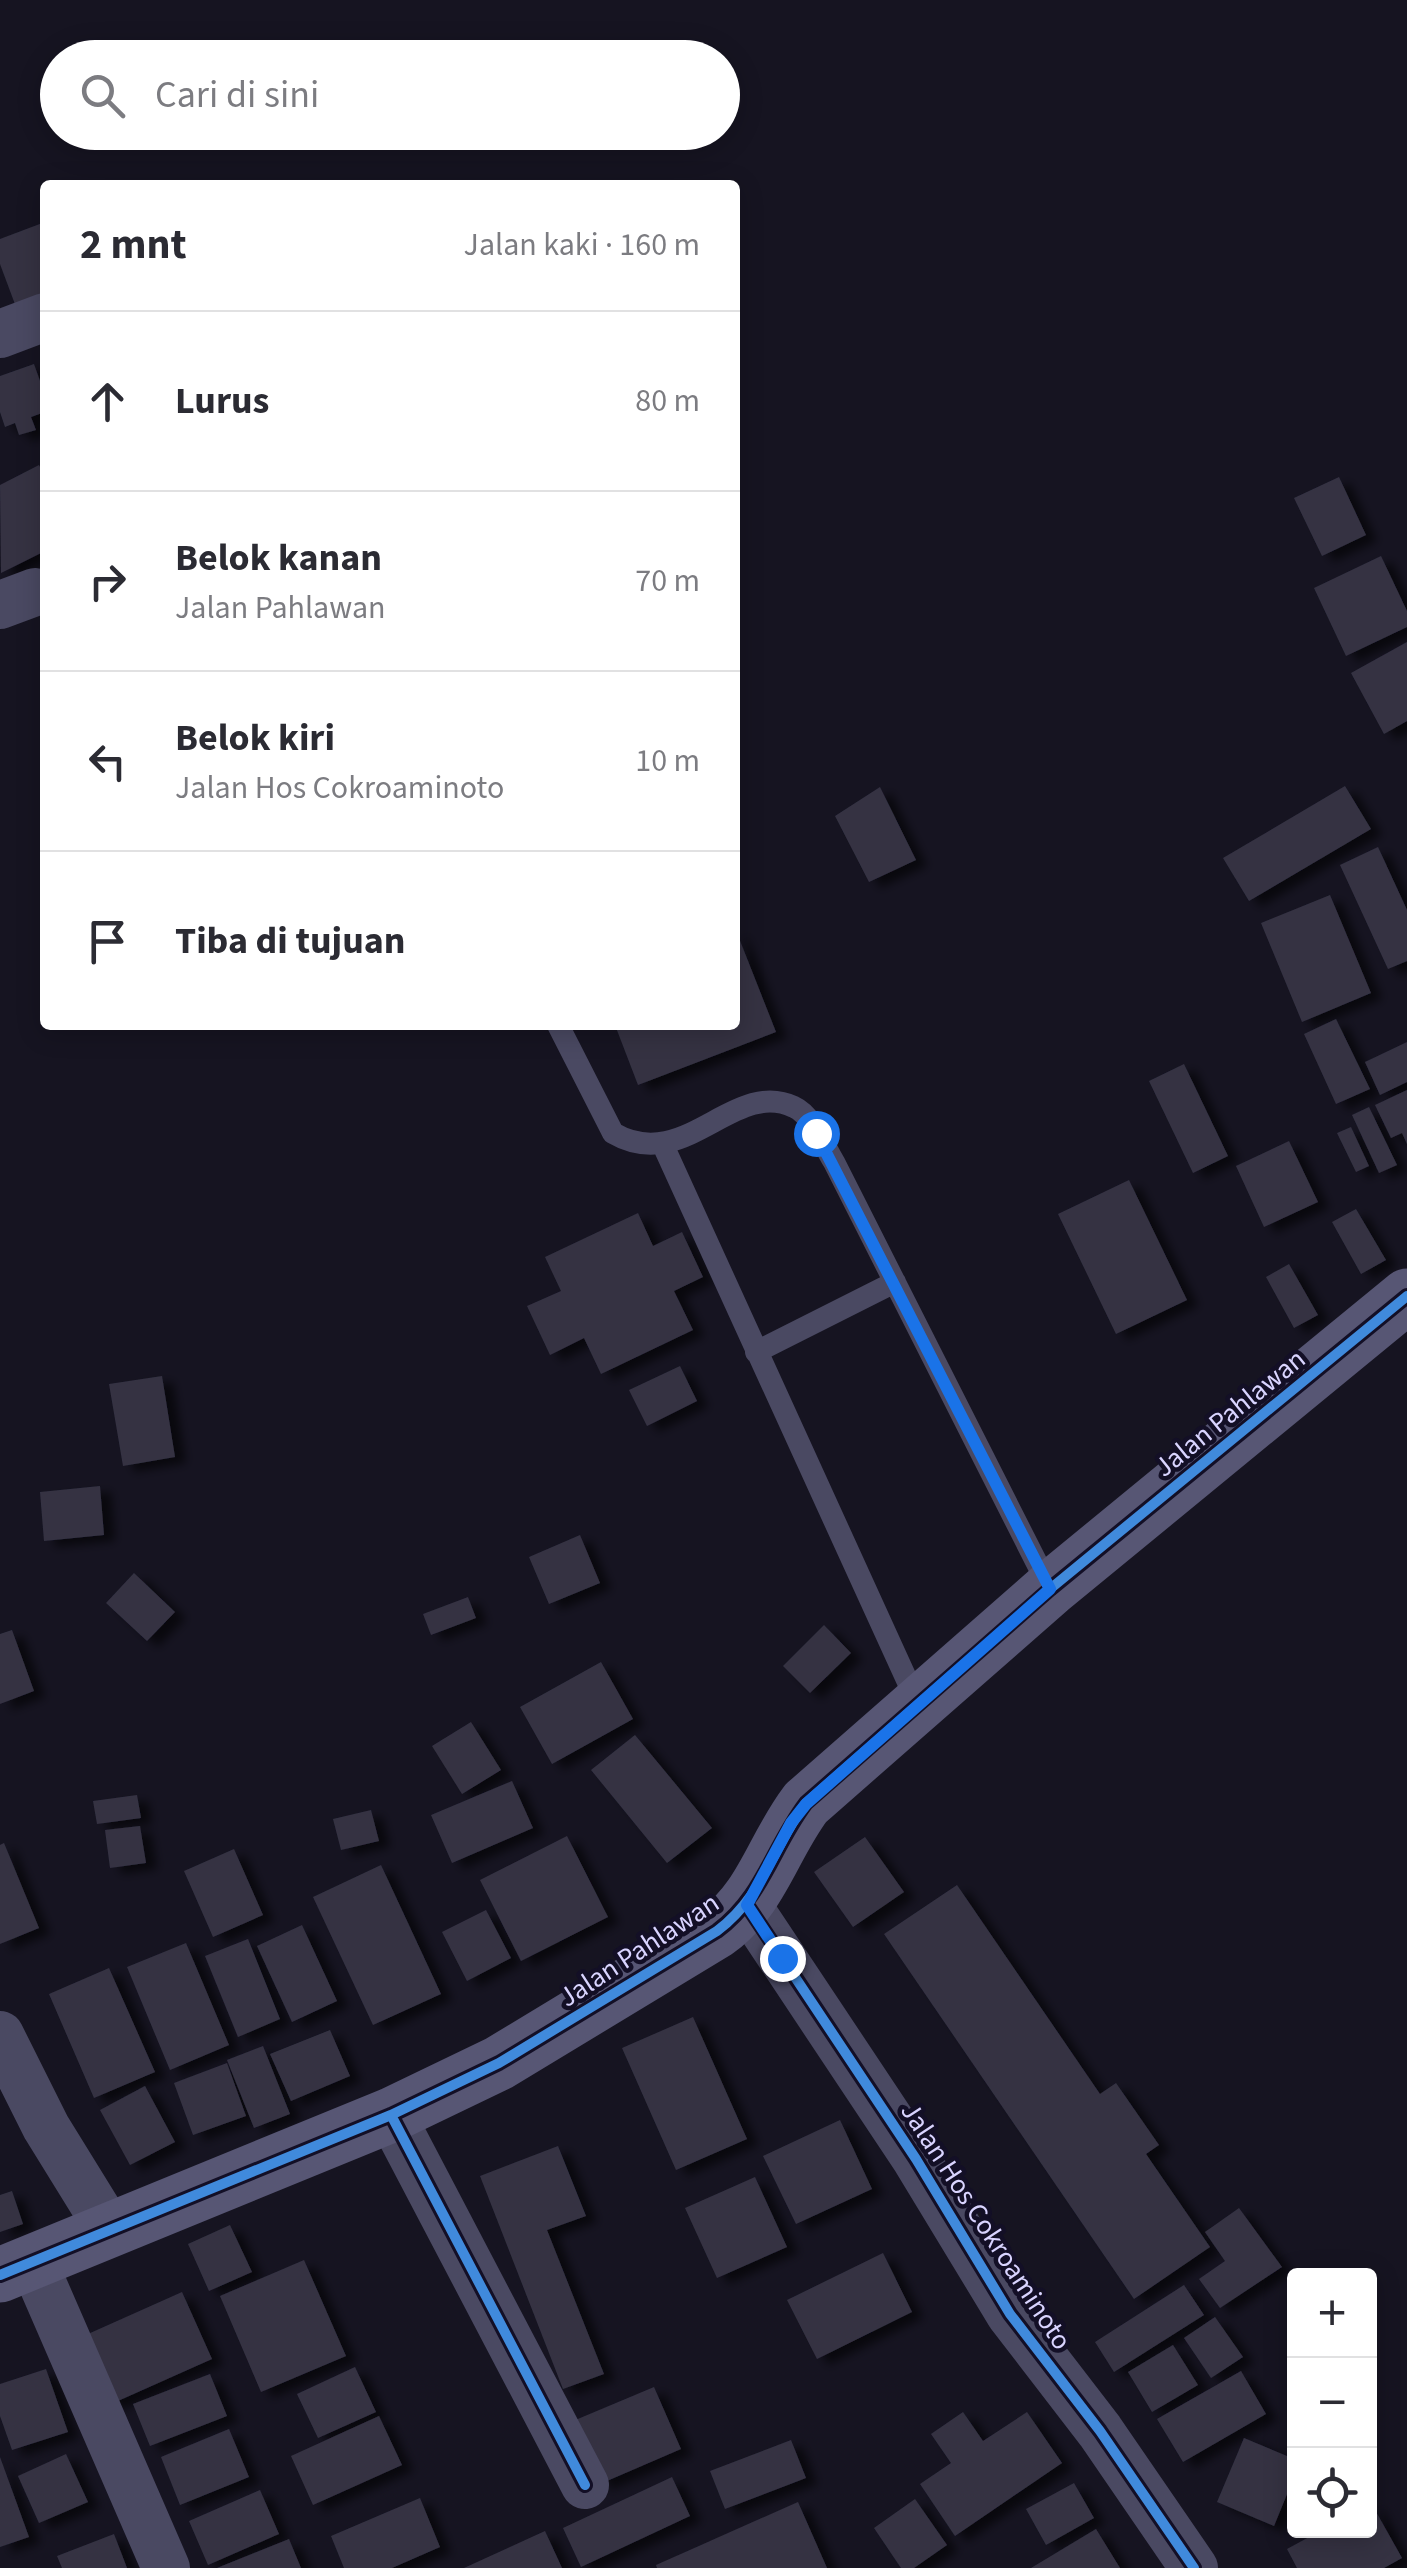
<!DOCTYPE html>
<html lang="id">
<meta charset="utf-8">
<style>
:root{--surface:#fff;--page:#f2f2f3;--text:#2b2b33;--muted:#7c7c81;--line:#e1e1e2}
body{margin:0;font-family:"Source Sans 3",sans-serif;background:var(--page);color:var(--text)}
.controls{position:absolute;right:30px;bottom:30px;display:grid;overflow:hidden;border-radius:10px;box-shadow:0 5px 25px #0003}
.controls button{width:90px;height:90px;display:grid;place-items:center;padding:0;border:0;border-bottom:2px solid var(--line);background:var(--surface);color:var(--text);font:50px sans-serif}
.stop{position:absolute;width:30px;height:30px;margin:-22px;border:8px solid #1a73e8;border-radius:50%;background:#fff}
.stop.end{background:#1a73e8;border-color:#fff;box-shadow:0 2px 10px #0008}
.list{margin:0;padding:0;list-style:none}
h2{display:flex;justify-content:space-between;align-items:center;height:130px;margin:0;padding:0 40px;font-size:42px}
h2 small{font-size:32px;font-weight:400;color:var(--muted)}
.list li{display:grid;grid-template-columns:65px 1fr auto;gap:30px;align-items:center;box-sizing:border-box;height:180px;padding:0 40px;border-top:2px solid var(--line)}
.list b{display:block;font-size:38px;white-space:nowrap}
.list p{margin:0;font-size:32px;white-space:nowrap;color:var(--muted)}
.list em{font-size:32px;font-style:normal;color:var(--muted)}
.icon{flex:none;width:55px;height:55px;fill:none;stroke:currentColor;stroke-width:2;stroke-linecap:round;stroke-linejoin:round}
.map{position:relative;flex:none;width:1407px;height:2568px;overflow:hidden}
.search{position:absolute;background:var(--surface);box-shadow:0 5px 25px #0003;left:40px;top:40px;width:700px;height:110px;display:flex;align-items:center;gap:25px;box-sizing:border-box;padding:0 35px;border-radius:55px;color:var(--muted);font-size:38px}
.panel{position:absolute;background:var(--surface);box-shadow:0 5px 25px #0003;left:40px;top:180px;width:700px;height:850px;border-radius:10px}
.map>svg:first-child{display:block}
.building{fill:#343243;filter:url(#shadow)}
.lines{fill:none;stroke-linecap:round;stroke-linejoin:round}
.lane{stroke:#4a4962;stroke-width:22}
.street{stroke:#4a4962;stroke-width:48}
.secondary{stroke:#575674;stroke-width:55}
.cycleway-casing{stroke:#130f26;stroke-width:16}
.cycleway{stroke:#408adc;stroke-width:10}
.route{stroke:#1a73e8;stroke-width:12}
.labels{text-anchor:middle;dominant-baseline:central;stroke-width:9;stroke-linejoin:round;paint-order:stroke}
.street-label{font-size:28px;fill:#d9d4ff;stroke:#130f26}
</style>
<div class="map">
<svg width="1407" height="2568" viewBox="0 0 1407 2568">
<defs>
<filter id="shadow"><feDropShadow dx="11" dy="6" stdDeviation="5" flood-color="#0009"/></filter>
</defs>
<rect width="100%" height="100%" fill="#161421"/>
<!-- building -->
<path class="building" d="M45 222V297L16 307 0 264V239Z
M34 364 45 395V412L31 417 36 430 19 435 15 423 5 427 0 412V376Z
M39 465 45 477V551L1 573 0 485Z
M1339 477 1366 535 1322 556 1294 498Z
M1381 556 1407 611V627L1346 656 1314 588Z
M1407 642V721L1384 734 1351 673Z
M1345 786 1371 829 1249 901 1223 858Z
M880 787 916 860 869 882 835 816Z
M1378 847 1407 910V961L1388 969 1340 865Z
M1330 895 1371 993 1302 1022 1261 923Z
M735 928 776 1032 638 1085 615 1025H735Z
M1336 1019 1370 1089 1336 1104 1304 1034Z
M1407 1042V1082L1380 1095 1365 1062Z
M1184 1064 1228 1156 1193 1173 1149 1081Z
M1407 1090V1144L1402 1133 1391 1138 1375 1105Z
M1369 1107 1397 1165 1379 1173 1352 1115Z
M1351 1127 1369 1166 1356 1172 1337 1133Z
M1289 1141 1318 1202 1264 1227 1236 1166Z
M1129 1180 1187 1300 1116 1334 1058 1214Z
M1356 1209 1386 1260 1361 1274 1332 1222Z
M638 1213 653 1246 682 1232 703 1277 674 1291 693 1330 601 1374 584 1338 550 1355 527 1306 561 1291 545 1257Z
M1289 1264 1318 1315 1294 1328 1266 1277Z
M680 1366 697 1401 647 1426 629 1390Z
M162 1376 175 1457 123 1466 109 1384Z
M100 1486 104 1535 44 1541 40 1492Z
M580 1535 600 1583 549 1604 529 1557Z
M134 1573 175 1612 147 1641 106 1603Z
M468 1597 476 1618 431 1635 423 1614Z
M824 1625 851 1653 810 1693 783 1666Z
M12 1630 34 1691 0 1704V1634Z
M601 1662 633 1719 552 1764 520 1707Z
M471 1722 501 1770 462 1794 432 1746Z
M635 1735 712 1828 667 1863 591 1770Z
M512 1781 533 1828 452 1863 431 1815Z
M137 1795 141 1818 97 1824 93 1801Z
M371 1810 379 1841 341 1850 333 1819Z
M140 1826 146 1863 110 1868 105 1830Z
M567 1836 608 1917 521 1961 480 1880Z
M865 1837 904 1892 853 1927 814 1872Z
M4 1843 39 1928 0 1944V1845Z
M234 1849 263 1915 213 1937 184 1871Z
M381 1865 441 1994 373 2025 313 1897Z
M957 1885 1100 2094 1116 2083 1159 2145 1146 2154 1210 2247 1134 2299 884 1934Z
M486 1910 511 1958 467 1981 442 1932Z
M302 1925 337 2001 292 2022 257 1946Z
M248 1939 280 2019 238 2037 205 1956Z
M186 1943 229 2045 170 2070 127 1967Z
M109 1968 155 2072 94 2098 49 1994Z
M693 2017 747 2139 676 2170 622 2048Z
M330 2030 350 2076 291 2101 270 2054Z
M263 2046 290 2114 254 2128 227 2060Z
M227 2063 246 2116 193 2135 174 2083Z
M145 2086 175 2142 130 2165 100 2110Z
M840 2120 872 2189 796 2224 763 2156Z
M558 2146 586 2216 547 2230 604 2374 563 2389 480 2176Z
M755 2177 787 2247 717 2278 685 2208Z
M12 2191 23 2224 0 2232V2195Z
M1239 2208 1282 2267 1220 2308 1199 2279 1225 2261 1205 2232Z
M230 2225 252 2272 209 2291 188 2244Z
M883 2253 912 2312 817 2359 787 2300Z
M304 2260 346 2356 261 2392 220 2296Z
M1184 2285 1204 2315 1114 2372 1095 2342Z
M182 2292 212 2359 109 2405 79 2338Z
M1215 2317 1243 2357 1211 2378 1184 2338Z
M1173 2345 1198 2385 1152 2412 1128 2372Z
M355 2367 376 2412 318 2438 297 2394Z
M46 2369 68 2432 12 2450 0 2416V2384Z
M1241 2371 1266 2414 1183 2462 1157 2419Z
M210 2374 227 2416 150 2446 133 2404Z
M654 2387 681 2449 600 2484 573 2421Z
M963 2412 983 2441 1027 2412 1062 2463 955 2536 920 2484 951 2463 931 2434Z
M379 2416 402 2465 313 2505 291 2456Z
M229 2429 249 2477 180 2505 161 2457Z
M1244 2438 1294 2459V2477L1274 2526 1217 2502Z
M791 2440 806 2478 725 2509 710 2471Z
M66 2454 88 2502 39 2523 18 2476Z
M0 2457 29 2537 0 2547Z
M672 2477 690 2516 581 2567 563 2528Z
M1074 2483 1094 2518 1046 2545 1026 2509Z
M260 2490 279 2534 208 2565 189 2521Z
M420 2498 440 2547 392 2568H344L331 2536Z
M915 2499 947 2545 914 2568H901L874 2528Z
M1370 2501 1402 2558 1384 2568H1297L1287 2549 1322 2530H1370Z
M798 2502 827 2568H657L656 2565Z
M1096 2529 1120 2568H1031Z
M545 2531 562 2568H464Z
M114 2534 127 2568H62L57 2556Z
M289 2539 301 2568H217Z"/>
<g class="lines">
<!-- lane -->
<path class="lane" d="M558 1025 613 1133C685 1175 733 1078 794 1107 812 1115 824 1146 834 1162L1050 1589
M663 1145 917 1702
M756 1352 895 1282"/>
<!-- street -->
<path class="street" d="M0 334 45 317
M0 605 35 592
M747 1905 916 2159 1010 2314 1100 2431 1194 2568
M0 2035 46 2127 109 2229
M391 2115 585 2485
M33 2262 166 2568"/>
<!-- secondary -->
<path class="secondary" d="M0 2275 391 2115 499 2063 717 1931C763 1897 772 1848 806 1803L1050 1589 1407 1296"/>
<defs>
<path id="cycleway" d="M747 1905 916 2159 1010 2314 1100 2431 1194 2568
M391 2115 585 2485
M0 2275 391 2115 499 2063 717 1931C763 1897 772 1848 806 1803L1050 1589 1407 1296"/>
</defs>
<!-- cycleway casing -->
<use href="#cycleway" class="cycleway-casing"/>
<!-- cycleway -->
<use href="#cycleway" class="cycleway"/>
</g>
<g class="lines">
<!-- route -->
<path class="route" d="M782 1958 747 1905 791 1823 806 1804 1050 1589 816 1133"/>
</g>
<g class="labels">
<!-- street labels -->
<g class="street-label">
<text transform="translate(1230 1413) rotate(-39)">Jalan Pahlawan</text>
<text transform="translate(639 1950) rotate(-33)">Jalan Pahlawan</text>
<text transform="translate(986 2226) rotate(57)">Jalan Hos Cokroaminoto</text>
</g>
</g>
</svg>
<div class="controls">
<button>+</button>
<button>−</button>
<button><svg class="icon" aria-label="locate" viewBox="0 0 24 24"><circle cx="12" cy="12" r="6"/><path d="M12 2v4M12 18v4M2 12h4M18 12h4"/></svg></button>
</div>
<div class="stop" style="left:816px;top:1133px"></div>
<div class="stop end" style="left:782px;top:1958px"></div>
<div class="search"><svg class="icon" aria-label="search" viewBox="0 0 24 24"><circle cx="10" cy="10" r="6"/><path d="M15 15l6 6"/></svg>Cari di sini</div>
<section class="panel">
<h2>2 mnt<small>Jalan kaki · 160 m</small></h2>
<ul class="list">
<li><svg class="icon" aria-label="ahead" viewBox="0 0 24 24"><path d="M12 20V5M6 11l6-6 6 6"/></svg><div><b>Lurus</b></div><em>80 m</em></li>
<li><svg class="icon" aria-label="right" viewBox="0 0 24 24"><path d="M7 20v-9h11M14 6l5 5-5 5"/></svg><div><b>Belok kanan</b><p>Jalan Pahlawan</p></div><em>70 m</em></li>
<li><svg class="icon" aria-label="left" viewBox="0 0 24 24"><path d="M17 20v-9H6M10 6l-5 5 5 5"/></svg><div><b>Belok kiri</b><p>Jalan Hos Cokroaminoto</p></div><em>10 m</em></li>
<li><svg class="icon" aria-label="arrive" viewBox="0 0 24 24"><path d="M6 21V4h12l-3 4 3 4H6"/></svg><div><b>Tiba di tujuan</b></div></li>
</ul>
</section>
</div>
